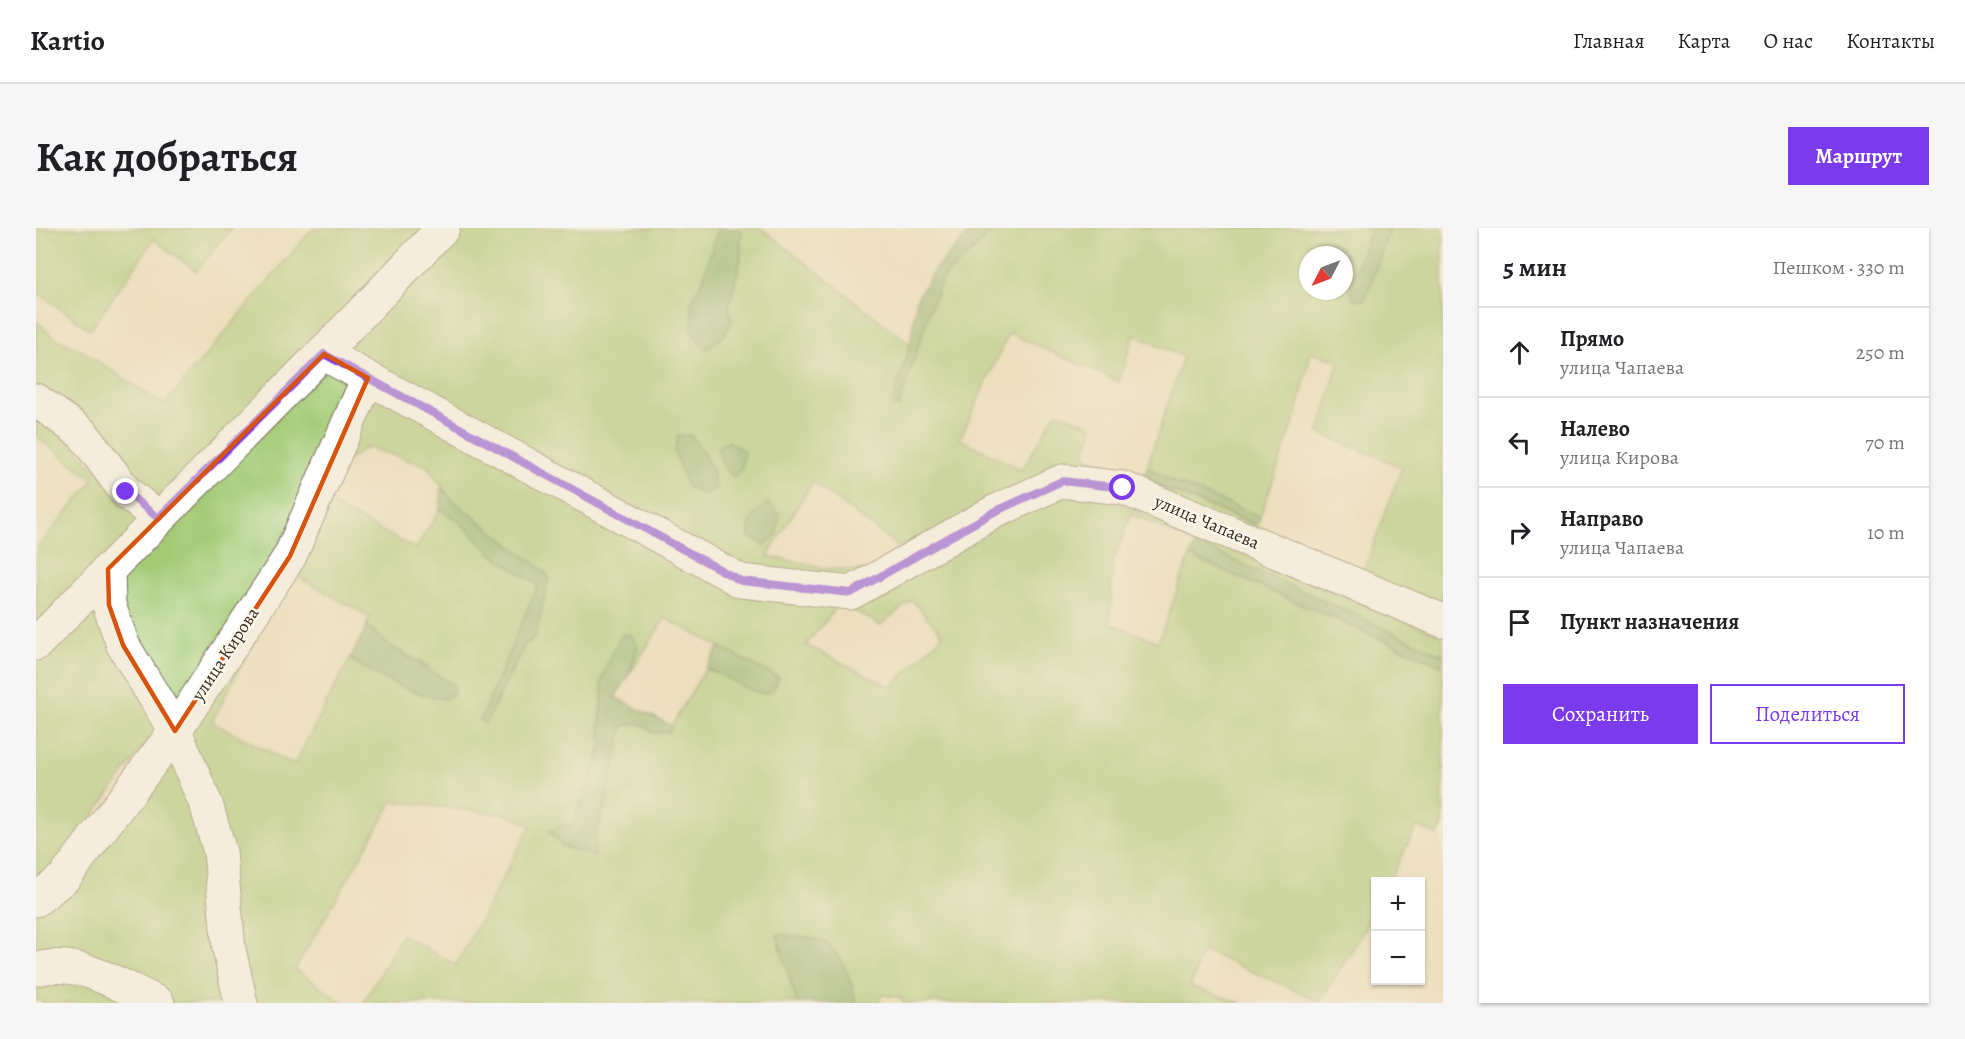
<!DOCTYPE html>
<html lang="ru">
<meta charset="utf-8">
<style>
:root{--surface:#fff;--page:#f6f6f6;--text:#202124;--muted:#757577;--line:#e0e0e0;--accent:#7c3aed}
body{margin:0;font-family:Alegreya,serif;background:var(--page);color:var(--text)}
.controls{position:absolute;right:18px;bottom:18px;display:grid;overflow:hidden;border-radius:0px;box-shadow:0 2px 4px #0004}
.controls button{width:54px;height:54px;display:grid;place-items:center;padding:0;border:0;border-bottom:2px solid var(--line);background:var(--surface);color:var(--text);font:30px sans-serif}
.compass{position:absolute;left:1263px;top:18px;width:54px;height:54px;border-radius:50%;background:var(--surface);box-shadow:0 2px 4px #0004;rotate:228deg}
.stop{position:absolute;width:18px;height:18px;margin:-14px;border:4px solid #7c3aed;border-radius:50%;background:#fff}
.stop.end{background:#7c3aed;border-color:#fff;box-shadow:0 2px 6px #0008}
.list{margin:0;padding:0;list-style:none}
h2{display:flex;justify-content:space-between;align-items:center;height:78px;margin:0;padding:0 24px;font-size:26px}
h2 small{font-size:20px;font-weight:400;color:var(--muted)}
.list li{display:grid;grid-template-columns:39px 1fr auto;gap:18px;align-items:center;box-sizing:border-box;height:90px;padding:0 24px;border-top:2px solid var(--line)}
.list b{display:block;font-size:22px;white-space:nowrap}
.list p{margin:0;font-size:20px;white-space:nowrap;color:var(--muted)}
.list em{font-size:20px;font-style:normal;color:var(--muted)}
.actions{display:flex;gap:12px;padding:18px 24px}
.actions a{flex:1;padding:14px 0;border:2px solid var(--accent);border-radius:0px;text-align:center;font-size:21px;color:var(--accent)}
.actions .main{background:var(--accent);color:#fff}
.icon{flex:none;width:33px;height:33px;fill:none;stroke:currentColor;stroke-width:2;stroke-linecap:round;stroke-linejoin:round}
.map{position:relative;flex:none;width:1407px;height:775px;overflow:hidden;border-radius:0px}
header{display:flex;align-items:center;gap:36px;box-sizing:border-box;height:84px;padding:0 30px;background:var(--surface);border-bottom:2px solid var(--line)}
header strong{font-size:28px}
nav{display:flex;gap:33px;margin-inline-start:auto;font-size:21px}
.intro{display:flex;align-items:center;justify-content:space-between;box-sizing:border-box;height:144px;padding:0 36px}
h1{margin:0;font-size:42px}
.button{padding:15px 27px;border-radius:0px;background:var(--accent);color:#fff;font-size:21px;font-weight:700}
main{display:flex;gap:36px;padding:0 36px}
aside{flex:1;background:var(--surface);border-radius:0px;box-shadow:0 2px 4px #0004}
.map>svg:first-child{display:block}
.green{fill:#a3cb76;stroke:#6f7a4a;stroke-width:1.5;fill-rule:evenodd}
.forest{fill:#82af67;stroke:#5e6c42;stroke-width:1.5}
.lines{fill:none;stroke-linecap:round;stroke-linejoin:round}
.minor-casing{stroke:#796956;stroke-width:35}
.minor{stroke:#fff;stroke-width:33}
.route{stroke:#7c3aed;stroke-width:8}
.marked{fill:none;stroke:#d7540e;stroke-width:4.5;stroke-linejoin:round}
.labels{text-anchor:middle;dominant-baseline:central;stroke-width:5;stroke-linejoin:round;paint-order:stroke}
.street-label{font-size:18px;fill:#3b2a1e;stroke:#fbf7ec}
</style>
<header>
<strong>Kartio</strong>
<nav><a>Главная</a><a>Карта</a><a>О нас</a><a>Контакты</a></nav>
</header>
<div class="intro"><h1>Как добраться</h1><a class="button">Маршрут</a></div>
<main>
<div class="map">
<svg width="1407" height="775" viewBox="0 0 1407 775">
<rect width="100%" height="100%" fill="#fbf7ec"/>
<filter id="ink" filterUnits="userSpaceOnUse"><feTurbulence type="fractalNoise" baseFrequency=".0167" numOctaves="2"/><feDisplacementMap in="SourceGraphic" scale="12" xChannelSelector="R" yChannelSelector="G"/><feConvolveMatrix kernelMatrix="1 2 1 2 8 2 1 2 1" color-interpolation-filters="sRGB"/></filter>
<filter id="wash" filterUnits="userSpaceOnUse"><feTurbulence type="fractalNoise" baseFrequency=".008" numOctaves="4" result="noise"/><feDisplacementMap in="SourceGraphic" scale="24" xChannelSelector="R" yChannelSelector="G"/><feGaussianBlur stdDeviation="1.35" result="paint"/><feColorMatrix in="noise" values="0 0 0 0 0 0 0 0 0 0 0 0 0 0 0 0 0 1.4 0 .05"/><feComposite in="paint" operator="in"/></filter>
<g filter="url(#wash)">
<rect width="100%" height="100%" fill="#ecdfbd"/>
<!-- green -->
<path class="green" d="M0 0H196L160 43 118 11 54 102 0 63Z
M277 0H391L131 268H109L0 163V93L19 110 46 123 128 177Z
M417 0H682L667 52 655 75 696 93 693 77 705 30V0H725L874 116 857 175 906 51 961 0H1335L1314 58 1329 72 1354 0H1407V389L1072 249 836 349 792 353 697 336 386 159 319 132 310 121ZM1272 27H1308V63H1272ZM973 105 1083 154 1098 107 1147 129 1111 239 1140 255 1224 289 1261 185 1275 125 1303 132 1283 205 1366 239 1328 342 1048 228 1058 198 1020 184 986 242 924 211ZM776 254H777L868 323 836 343 789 340 732 328Z
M290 142 319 149 244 330 0 667V424Z
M336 160 777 374 1017 266 1057 265 1407 408V427L1095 286 1076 337 1074 395 1122 414 1154 328 1407 438V597L1402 607 1381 598 1353 653 1340 654 1339 680 1322 713 1284 773 1166 722 1155 759 1206 775H867L864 769 846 767 842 775H820C817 756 804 719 784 712 771 708 755 708 741 706L761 775H327L366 707 420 737 495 597 471 587 357 573 259 741 307 775H8L0 772V681L66 614ZM331 219 391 238 415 271 508 343 513 350 499 409 488 418 449 496 444 493 502 357 456 326 424 294 404 281 380 321 290 274 311 233ZM254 344 334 389 331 397 351 416 389 437 409 471C374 466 343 449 314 431L258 537 176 494ZM876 372 907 407 855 459 770 417 804 375 844 397ZM629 390 743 450H691L670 440 632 504 619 505 603 495 587 498 571 570 559 609 558 629 524 598 538 595 565 520 564 479 602 419 593 447Z
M0 181 109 291 0 398V321L58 252 0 208Z"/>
<!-- forest -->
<path class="forest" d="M682 0H705V30L693 77 696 93 689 107 670 122 657 106 655 75 667 52Z
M938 0H961L906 51 893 84 863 179 856 176 874 116 881 70 899 41Z
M1335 0H1354L1329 72 1317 71 1314 58Z
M655 207C668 225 679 239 679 261L668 267 651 259 638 223 642 208Z
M692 213 708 223 706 240 698 249 688 240 681 219Z
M1111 239 1140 255 1224 289 1221 297 1106 251Z
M406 259 415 271 508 343 513 351 499 409 488 418 449 496 444 493 502 357 456 326 424 294 404 281Z
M732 275 744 287 741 306 729 317 713 309C711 292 719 285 732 275Z
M1160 315 1407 427V438L1154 328Z
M331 397 351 416 418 457 417 466 409 471C374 466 343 450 314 431Z
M587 406 596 408 602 419 593 447 579 469 636 498 633 504 619 505 603 495 587 498 571 570 559 609V629L526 618 513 604 524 598 538 595 565 520 566 451 576 424Z
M683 419 743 450 736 463 728 466 712 461 670 440Z
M741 706C754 708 771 708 783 712 804 719 817 756 820 775H761Z"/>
</g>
<g filter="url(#ink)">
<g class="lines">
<defs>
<path id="minor" d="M288 126 705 353 815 365 958 284 1026 253 1087 260 1407 393
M0 172 47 206 90 264 122 290
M72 341 73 377 87 417 139 503 171 579 184 624 193 721 205 775
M0 416C135 277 274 141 407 0
M0 672 29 649 139 503 254 328 332 150
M0 741C43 730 83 757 122 775"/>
</defs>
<!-- minor casing -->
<use href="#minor" class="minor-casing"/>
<!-- minor -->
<use href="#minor" class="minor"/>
</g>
</g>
<g class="lines" filter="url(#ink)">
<!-- route -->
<path class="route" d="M90 264 122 290 288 126 705 353 815 365 958 284 1026 253 1087 260"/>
</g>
<!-- marked area -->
<path d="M0 0H1407V775H0ZM288 126 332 150 254 328 139 503 87 417 73 377 72 341Z" fill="#ecdfbd" fill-opacity=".55" fill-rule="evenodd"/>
<path class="marked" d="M288 126 332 150 254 328 139 503 87 417 73 377 72 341Z"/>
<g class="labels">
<!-- street labels -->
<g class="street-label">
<text transform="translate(1171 294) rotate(23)">улица Чапаева</text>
<text transform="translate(189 426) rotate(-57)">улица Кирова</text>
</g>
</g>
</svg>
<div class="controls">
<button>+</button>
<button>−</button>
</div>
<svg class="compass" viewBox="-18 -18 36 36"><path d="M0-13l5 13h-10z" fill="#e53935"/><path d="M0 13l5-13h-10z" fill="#757577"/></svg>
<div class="stop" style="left:1087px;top:260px"></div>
<div class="stop end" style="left:90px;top:264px"></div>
</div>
<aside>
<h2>5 мин<small>Пешком · 330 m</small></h2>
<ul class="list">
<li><svg class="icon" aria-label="ahead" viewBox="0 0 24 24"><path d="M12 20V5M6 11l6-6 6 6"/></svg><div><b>Прямо</b><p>улица Чапаева</p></div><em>250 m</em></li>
<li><svg class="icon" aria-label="left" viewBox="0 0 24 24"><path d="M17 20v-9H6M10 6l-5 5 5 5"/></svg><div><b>Налево</b><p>улица Кирова</p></div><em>70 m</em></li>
<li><svg class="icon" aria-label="right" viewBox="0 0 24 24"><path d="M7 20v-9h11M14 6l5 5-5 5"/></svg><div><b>Направо</b><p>улица Чапаева</p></div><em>10 m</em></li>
<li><svg class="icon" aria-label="arrive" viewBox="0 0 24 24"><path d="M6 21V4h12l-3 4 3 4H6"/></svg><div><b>Пункт назначения</b></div></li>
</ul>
<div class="actions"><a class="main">Сохранить</a><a>Поделиться</a></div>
</aside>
</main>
